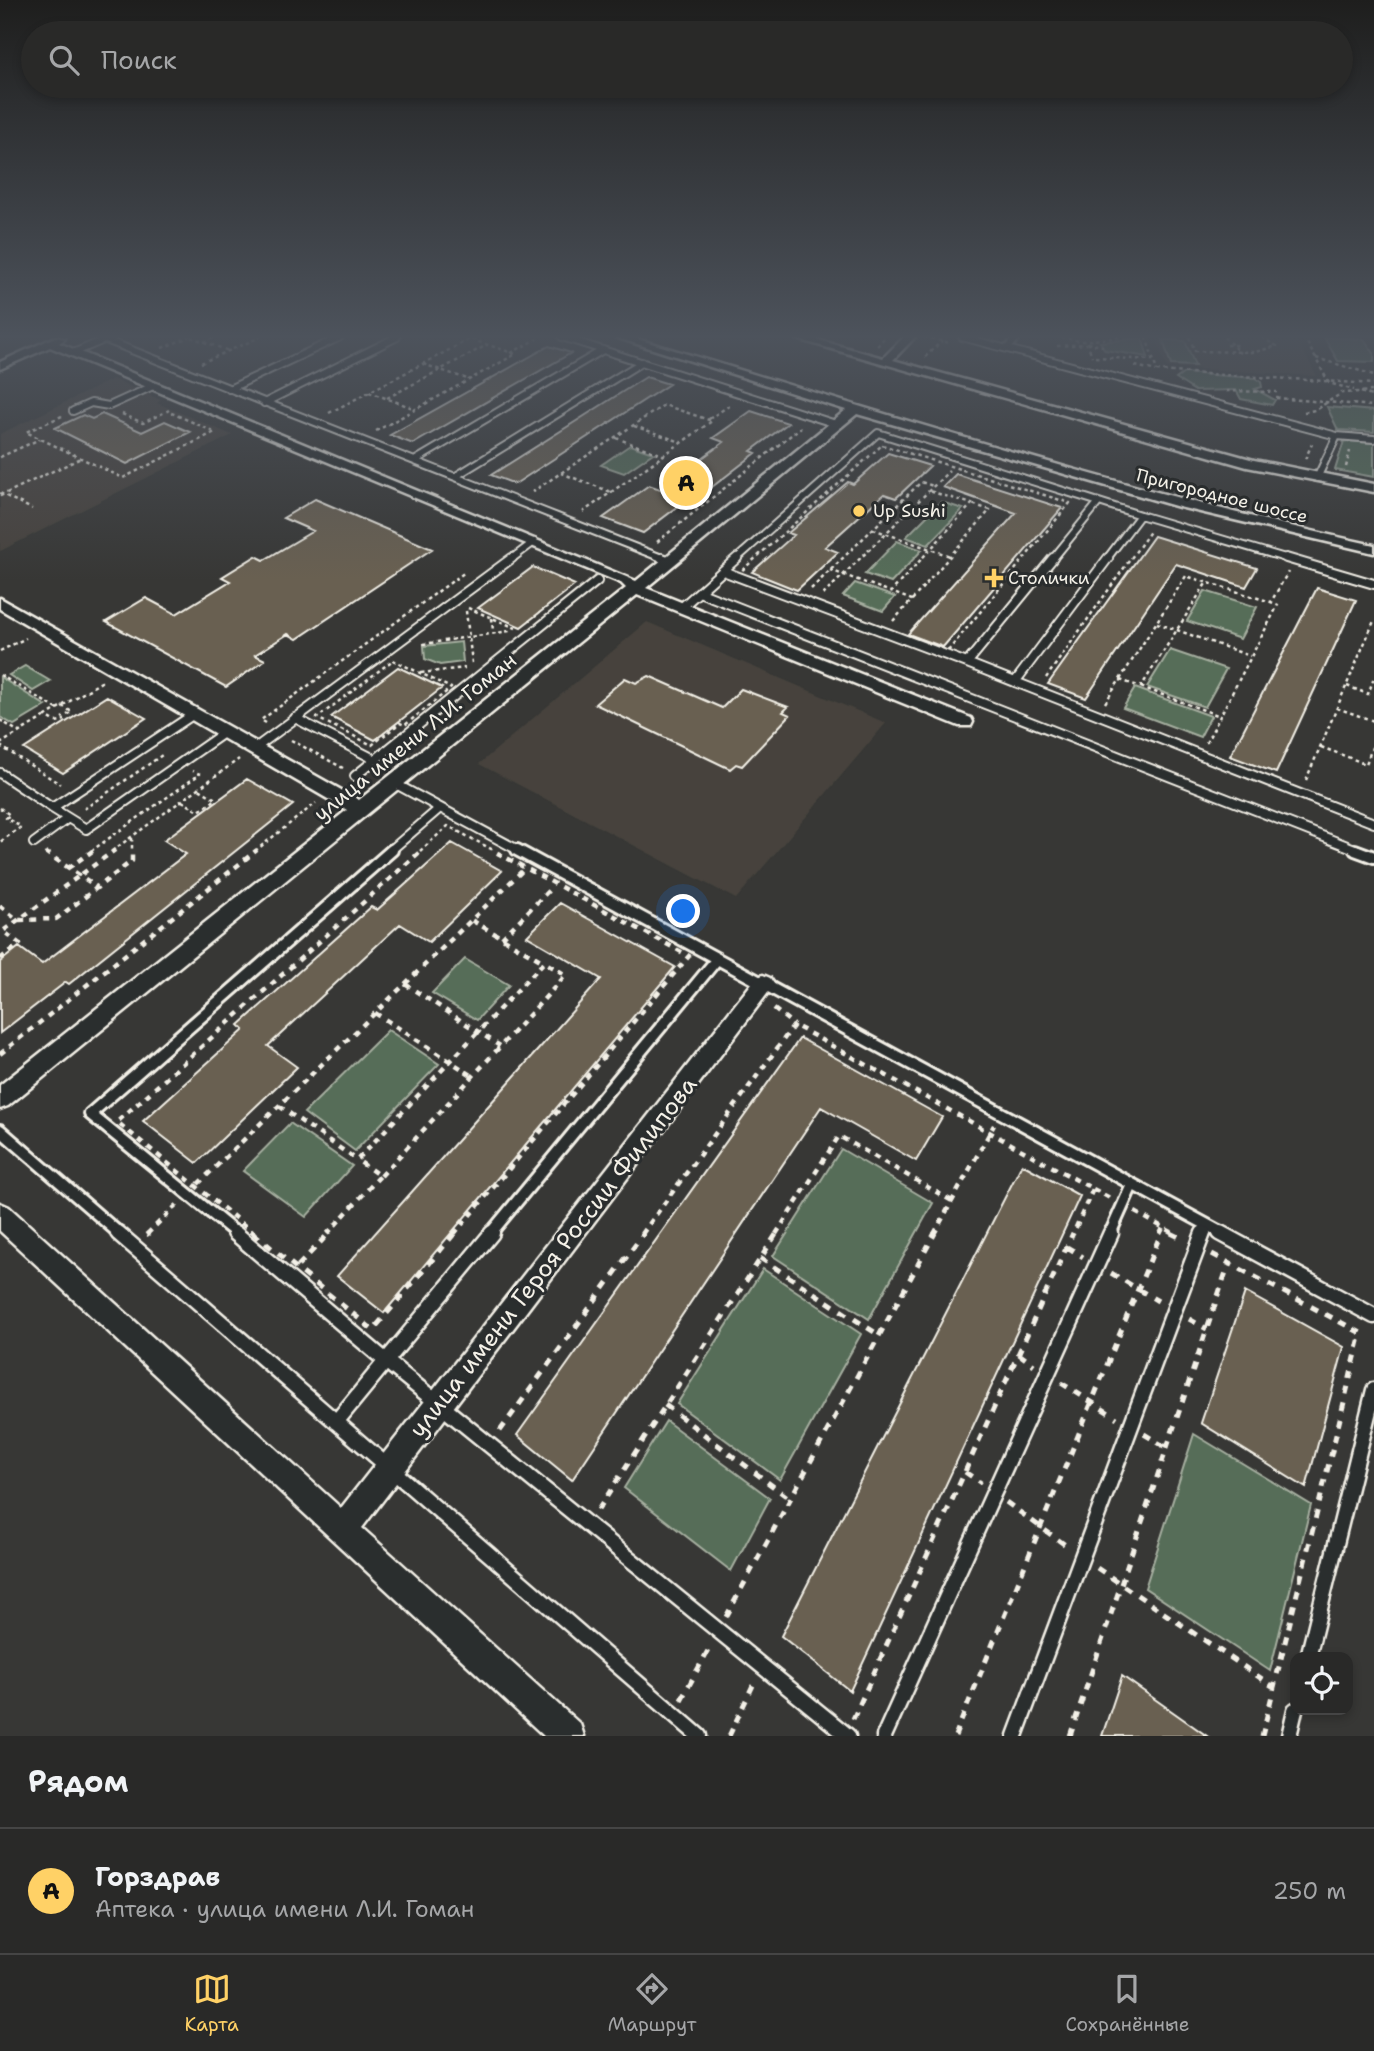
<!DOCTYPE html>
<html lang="ru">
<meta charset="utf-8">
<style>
:root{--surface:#292928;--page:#353534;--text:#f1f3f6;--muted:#a5a6a8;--line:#454545;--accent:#ffd166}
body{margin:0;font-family:"Shantell Sans",sans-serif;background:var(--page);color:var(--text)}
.controls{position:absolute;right:21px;bottom:21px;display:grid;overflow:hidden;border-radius:14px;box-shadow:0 4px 10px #0003}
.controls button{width:63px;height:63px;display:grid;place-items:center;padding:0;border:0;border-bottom:2px solid var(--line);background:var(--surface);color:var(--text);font:35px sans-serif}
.you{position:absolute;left:684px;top:912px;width:24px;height:24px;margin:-18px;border:5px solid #fff;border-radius:50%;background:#1a73e8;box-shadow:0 0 0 10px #1a73e833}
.badge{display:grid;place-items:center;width:46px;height:46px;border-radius:50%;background:var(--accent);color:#111;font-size:23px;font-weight:700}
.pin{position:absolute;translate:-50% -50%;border:4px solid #fff;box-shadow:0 2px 7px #0006}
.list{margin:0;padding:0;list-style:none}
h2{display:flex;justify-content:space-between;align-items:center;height:91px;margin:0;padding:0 28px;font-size:30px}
h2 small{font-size:23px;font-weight:400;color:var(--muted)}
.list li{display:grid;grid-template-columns:46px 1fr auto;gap:21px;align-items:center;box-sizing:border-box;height:126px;padding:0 28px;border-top:2px solid var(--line)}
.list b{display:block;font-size:26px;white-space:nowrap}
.list p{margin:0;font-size:23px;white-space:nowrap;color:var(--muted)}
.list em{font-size:23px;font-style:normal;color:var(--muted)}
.icon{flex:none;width:38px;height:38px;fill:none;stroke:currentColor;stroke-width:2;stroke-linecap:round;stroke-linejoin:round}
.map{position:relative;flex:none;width:1374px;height:1736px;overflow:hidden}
.search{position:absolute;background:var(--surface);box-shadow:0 4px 10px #0003;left:21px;right:21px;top:21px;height:77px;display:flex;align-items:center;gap:18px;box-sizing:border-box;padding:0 24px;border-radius:38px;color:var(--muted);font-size:26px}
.sheet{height:217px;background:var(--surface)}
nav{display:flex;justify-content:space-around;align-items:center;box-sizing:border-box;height:98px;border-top:2px solid var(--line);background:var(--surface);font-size:19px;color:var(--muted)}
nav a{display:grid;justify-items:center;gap:4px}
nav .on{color:var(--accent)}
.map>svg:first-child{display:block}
.built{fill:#46433d}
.green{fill:#576d59;stroke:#a6afa0;stroke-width:2}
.building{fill:#696051;stroke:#f4f1e8;stroke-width:2}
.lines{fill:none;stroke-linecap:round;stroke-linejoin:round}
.lane-far3-casing{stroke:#f4f1e8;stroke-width:10}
.lane-far2-casing{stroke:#f4f1e8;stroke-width:12}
.lane-far1-casing{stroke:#f4f1e8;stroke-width:16}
.lane-casing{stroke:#f4f1e8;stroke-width:19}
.street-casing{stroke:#f4f1e8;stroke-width:5}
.path-far2{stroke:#f4f1e8;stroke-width:2.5;stroke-dasharray:3.5 3.5;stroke-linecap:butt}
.path-far1{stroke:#f4f1e8;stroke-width:4.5;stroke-dasharray:6 6;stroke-linecap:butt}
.path{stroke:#f4f1e8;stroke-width:5;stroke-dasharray:8 8;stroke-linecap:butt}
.lane-far3{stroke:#2a2d2e;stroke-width:6}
.lane-far2{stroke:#2a2d2e;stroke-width:8}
.lane-far1{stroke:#2a2d2e;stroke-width:10}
.lane{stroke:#2a2d2e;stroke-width:14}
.street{fill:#2a2d2e;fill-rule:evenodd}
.poi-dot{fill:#ffd166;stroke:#2a2d2e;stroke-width:2.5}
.labels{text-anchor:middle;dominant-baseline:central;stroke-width:6;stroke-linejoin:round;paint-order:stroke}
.far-street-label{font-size:18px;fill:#f4f1e8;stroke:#2a2d2e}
.far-poi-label{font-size:18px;fill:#f4f1e8;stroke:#2a2d2e;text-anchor:start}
.street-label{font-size:21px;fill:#f4f1e8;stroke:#2a2d2e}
.near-street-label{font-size:24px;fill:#f4f1e8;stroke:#2a2d2e}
</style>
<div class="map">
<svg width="1374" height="1736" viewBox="0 0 1374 1736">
<rect width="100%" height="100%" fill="#373735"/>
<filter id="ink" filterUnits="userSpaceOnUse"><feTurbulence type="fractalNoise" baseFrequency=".0143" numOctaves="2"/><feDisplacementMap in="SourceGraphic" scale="14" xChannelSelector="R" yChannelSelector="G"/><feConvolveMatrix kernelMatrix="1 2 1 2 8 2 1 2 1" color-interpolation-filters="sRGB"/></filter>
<g filter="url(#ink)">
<!-- built -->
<path class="built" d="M1156 337H1295L1317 376 1166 367Z
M113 379 161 400 157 403 232 435 0 551V434Z
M647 622 886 723 736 899 479 764Z"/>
<!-- green -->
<path class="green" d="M1324 337 1364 339 1374 353V362L1338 361Z
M1142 338 1148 357 1105 350 1100 342Z
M1163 340 1185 341 1195 366 1171 365Z
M1184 373 1255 378 1261 382 1262 387 1255 389 1275 400 1272 405 1241 399 1236 390 1195 391 1176 379Z
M1327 407 1374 411V432L1338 430Z
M1344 441 1374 443V477L1335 470Z
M630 445 653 453 624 473 601 465Z
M941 502 963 509 928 545 906 537Z
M897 541 922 550 891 583 865 574Z
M855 583 895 597 883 611 843 596Z
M1205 591 1257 607 1240 639 1187 621Z
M461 642 463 662 440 665 425 659 424 646Z
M1170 650 1226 669 1205 707 1147 687Z
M25 666 50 681 33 691 9 675Z
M0 677 46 706 14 725 0 717Z
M1135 688 1211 716 1200 737 1123 708Z
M465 959 509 985 477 1020 432 993Z
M388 1030 439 1064 355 1151 304 1113Z
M290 1123 352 1166 306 1217 243 1171Z
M841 1149 933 1203 869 1319 773 1256Z
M763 1269 861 1334 780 1480 677 1404Z
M666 1421 770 1498 731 1571 624 1488Z
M1194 1434 1311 1505 1270 1671 1145 1588Z"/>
<!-- building -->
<path class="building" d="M549 346 571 353 413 444 390 435Z
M646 377 669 384 515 484 491 475Z
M751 411 788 423 751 451 756 453 694 501 688 499 643 533 603 518 649 485 660 489 724 442 713 438Z
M102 414 142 432 165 421 190 432 127 464 55 428 83 415 92 419Z
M888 453 930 466 896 498 884 494 825 547 838 552 797 590 752 572 794 535 788 533 848 482 853 484Z
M956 474 1062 508 943 647 908 634 1016 513 943 487Z
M315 499 432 549 297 639 288 634 255 655 265 660 226 687 106 622 146 598 176 614 230 581 222 577 256 556 264 560 313 531 283 518Z
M1154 536 1257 568 1246 587 1176 564 1086 698 1048 684Z
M533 567 575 585 521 627 478 608Z
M1317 588 1356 600 1276 773 1230 756Z
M398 667 442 688 375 740 331 717Z
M649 676 722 708 741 689 788 707 783 712 790 715 742 766 736 764 730 769 595 704 625 678 636 683Z
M107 696 146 718 63 773 24 749Z
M247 779 293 805 69 984 66 982 0 1033V962L19 947 42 964 186 854 164 840Z
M452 843 502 871 429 942 400 924 268 1046 297 1067 197 1163 143 1121 244 1030 239 1025 371 907 377 910Z
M560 903 675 967 384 1313 337 1276 601 979 527 936Z
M800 1038 942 1117 916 1161 821 1107 572 1480 517 1435Z
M1022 1164 1080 1196 850 1691 781 1636Z
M1245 1292 1344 1347 1306 1488 1201 1423Z
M1122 1676 1207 1736H1102Z"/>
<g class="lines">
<defs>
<path id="lane-far3" d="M562 337 836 424
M962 337 1337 436 1374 439
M106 340 667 560
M1007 349 1017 337
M73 353 111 337
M229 389 340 337
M264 403 397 337
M73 411 91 403 109 406 153 386
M416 460 603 350
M456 476 642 362
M1317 478 1337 436
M1099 502 1140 515
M510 560 534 542
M735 560 878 433 1099 502 1052 560
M1106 560 1140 515 1292 560"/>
<path id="lane-far2" d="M662 558 670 561
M1286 558 1374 584
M723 571 967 663 1053 558
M699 592 1360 851
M682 607 737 558
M967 663 1374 823
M1015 682 1108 558
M295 718 376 760
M254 749 512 558
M0 773 52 808 194 714
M355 776 597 581
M394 783 520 851
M52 808 86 829 225 732
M34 843 68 818
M390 851 440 808"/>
<path id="lane-far1" d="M517 850 1224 1234
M1355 850 1374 857
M0 1130 120 1234
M237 1234 90 1114 392 850
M490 1234 717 959
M1110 1234 1132 1185
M1203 1234 1206 1225"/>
<path id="lane" d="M118 1233 699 1736
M235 1233 386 1361 492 1233
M1220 1233 1374 1316
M336 1422 386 1361 848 1736
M1308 1657 1374 1390
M884 1736 1111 1233
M1015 1736 1203 1233
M1289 1736 1295 1710"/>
<path id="street" d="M55 337 65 339 59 343 636 581 846 410 615 337H631C877 411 1121 490 1374 545V553L1179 507 857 414 646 588 971 718 973 722 971 726H959L637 595 8 1106 0 1109V1085L347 810 0 609V598L359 800 626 588 621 583 50 347 0 369V362Z
M790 337H808L883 358 904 337H915L893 360 1254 460 1374 484V492L1247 467Z
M763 975 770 978 774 984 770 990 362 1528 580 1724 584 1736H544L0 1231V1203L9 1207 341 1508 756 978Z"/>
</defs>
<!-- lane-far3 casing -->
<use href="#lane-far3" class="lane-far3-casing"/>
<!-- lane-far2 casing -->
<use href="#lane-far2" class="lane-far2-casing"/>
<!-- lane-far1 casing -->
<use href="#lane-far1" class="lane-far1-casing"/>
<!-- lane casing -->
<use href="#lane" class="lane-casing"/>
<!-- street casing -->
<use href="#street" class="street-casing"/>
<!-- path-far2 -->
<path class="path-far2" d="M191 337 229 351
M924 337 950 343
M1061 337 1080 341
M1146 337 1157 371 1374 384
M1189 337 1195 351 1255 352 1277 346 1261 337
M1224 337 1240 353
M1304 337 1329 383 1354 390
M1081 341 1122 337
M204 342 215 337
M1087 342 1092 356
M1087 343 1103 346
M1226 345H1237
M877 346 885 337
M1057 346 1086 344
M162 348 189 337
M511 353 537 339
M925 357 946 337
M1095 357 1153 360
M1316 358 1374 375
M201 363 260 337
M423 364 470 380
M1135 366 1157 371
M1226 391 1277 392
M369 392 416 409
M1361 392 1374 397
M387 398 487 345
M1276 398 1374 406
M1304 412 1315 410 1342 393 1374 391
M329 413 470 339 516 354 376 431
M122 414 143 423 169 410
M62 416 26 432 123 478 215 432 167 411
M709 419 730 405
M634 426 681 442
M616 438 663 455
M882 445 1070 503 948 651 739 573Z
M0 457 40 439
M1305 459 1312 444
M1346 467 1350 451
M561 473 611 492
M532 492 664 405 712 421 583 512
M0 493 32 509
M0 496 81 458
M873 529 950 556
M657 542 801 427
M830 570 891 592
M811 589 921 482 933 486
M823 595 949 471
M912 600 990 510 972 504
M468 608 516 628
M466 611 472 663
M492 618 493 633
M893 621 912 600 891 592 972 504 929 491
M1157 623 1250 656
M423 644 510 631
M0 651 26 638
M393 660 451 688 405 725 400 723 372 745 317 718Z
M421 673 465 668
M0 675 57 709 46 716 56 722 65 720
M1046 678 1151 530
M1120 680 1141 687 1207 582
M1347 686 1368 694 1374 678
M1141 687 1220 716
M1105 703 1186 576 1271 602
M62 706 72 712 62 718
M1337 708 1374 721
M57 709 101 682 99 680
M0 720 19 732
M266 723 261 720 465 572
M291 740 343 768
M1206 743 1278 605 1271 602 1288 572
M0 744 46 716
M0 746 60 784
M1321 747 1366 764 1374 742
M1306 780 1374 621
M182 801 199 811 216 799 199 789
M0 808 10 815 6 818 21 827 0 842
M84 809 162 755
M132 838V851
M91 851 200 774 193 771
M112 851 239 759
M255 851 316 803
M420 851 448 826 495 851"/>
<!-- path-far1 -->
<path class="path-far1" d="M45 852 97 887
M68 868 94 850
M0 906 18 920 56 919 132 861V850
M502 938 552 887
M0 959 20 944 3 931 115 850
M405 984 500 1046
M774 1009 794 1025
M375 1013 473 1076
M0 1054 257 850
M279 1106 357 1160
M381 1176 566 975 544 962
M198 1184 522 871
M1093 1189 1110 1198
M1135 1212 1175 1234
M147 1234 178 1204
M255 1234 117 1122 422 850
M327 1234 380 1176 357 1160 544 962 471 920
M454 1234 689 956 492 850
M642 1234 794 1025 1093 1189 1073 1234
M776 1234 839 1136 952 1201
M934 1234 994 1125
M1160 1234 1163 1228"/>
<!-- path -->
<path class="path" d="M253 1233 373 1330 455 1233
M1171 1233 1183 1239
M146 1235 149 1233
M1067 1247 1083 1257
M1212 1254 1361 1333 1262 1736
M760 1258 879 1335
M298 1266 329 1233
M1111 1273 1158 1301
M1189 1319 1207 1329
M1019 1354 1034 1365
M1061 1383 1117 1418
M665 1405 790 1499
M500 1431 644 1233
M1144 1434 1167 1448
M965 1472 981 1483
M1006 1502 1068 1547
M598 1510 777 1233
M1097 1568 1274 1687
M726 1617 935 1233
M681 1700 711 1645
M853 1719 1073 1233
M729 1736 755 1681
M955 1736 1161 1233
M1070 1736 1229 1263"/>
<!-- lane-far3 -->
<use href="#lane-far3" class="lane-far3"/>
<!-- lane-far2 -->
<use href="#lane-far2" class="lane-far2"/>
<!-- lane-far1 -->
<use href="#lane-far1" class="lane-far1"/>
<!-- lane -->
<use href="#lane" class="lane"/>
<!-- street -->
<use href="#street" class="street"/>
</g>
</g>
<!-- sky -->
<linearGradient id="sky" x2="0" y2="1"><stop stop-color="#1e1e1d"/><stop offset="0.58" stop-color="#4d535c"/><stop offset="1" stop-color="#4d535c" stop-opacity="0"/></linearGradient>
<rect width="1374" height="580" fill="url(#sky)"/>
<!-- markers -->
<g class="poi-dot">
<circle cx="859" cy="511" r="7"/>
<path d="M990.5 567.5h7v7h7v7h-7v7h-7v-7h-7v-7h7z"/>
</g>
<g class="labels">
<!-- far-street labels -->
<g class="far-street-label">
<text transform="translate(1222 496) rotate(14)">Пригородное шоссе</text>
</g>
<!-- far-poi labels -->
<g class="far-poi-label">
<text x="873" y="511">Up Sushi</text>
<text x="1008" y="578">Столички</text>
</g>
<!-- street labels -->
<g class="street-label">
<text transform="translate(415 737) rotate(-39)">улица имени Л.И. Гоман</text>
</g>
<!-- near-street labels -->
<g class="near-street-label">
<text transform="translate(553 1257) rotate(-52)">улица имени Героя России Филипова</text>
</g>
</g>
</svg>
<div class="controls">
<button><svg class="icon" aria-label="locate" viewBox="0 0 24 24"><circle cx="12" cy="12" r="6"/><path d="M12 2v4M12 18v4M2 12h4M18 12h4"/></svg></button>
</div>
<div class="you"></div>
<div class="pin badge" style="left:686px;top:483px">A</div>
<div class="search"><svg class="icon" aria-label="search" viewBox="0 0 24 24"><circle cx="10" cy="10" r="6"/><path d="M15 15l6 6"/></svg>Поиск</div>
</div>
<section class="sheet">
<h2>Рядом<small></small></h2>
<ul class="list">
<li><span class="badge">A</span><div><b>Горздрав</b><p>Аптека · улица имени Л.И. Гоман</p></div><em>250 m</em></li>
</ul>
</section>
<nav>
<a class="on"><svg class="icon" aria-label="map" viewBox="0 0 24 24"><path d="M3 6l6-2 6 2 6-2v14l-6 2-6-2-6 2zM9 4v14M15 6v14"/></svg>Карта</a>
<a><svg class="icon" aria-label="directions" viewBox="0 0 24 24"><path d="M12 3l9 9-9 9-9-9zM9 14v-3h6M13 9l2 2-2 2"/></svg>Маршрут</a>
<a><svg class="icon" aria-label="saved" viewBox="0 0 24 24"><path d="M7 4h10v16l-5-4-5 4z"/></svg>Сохранённые</a>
</nav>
